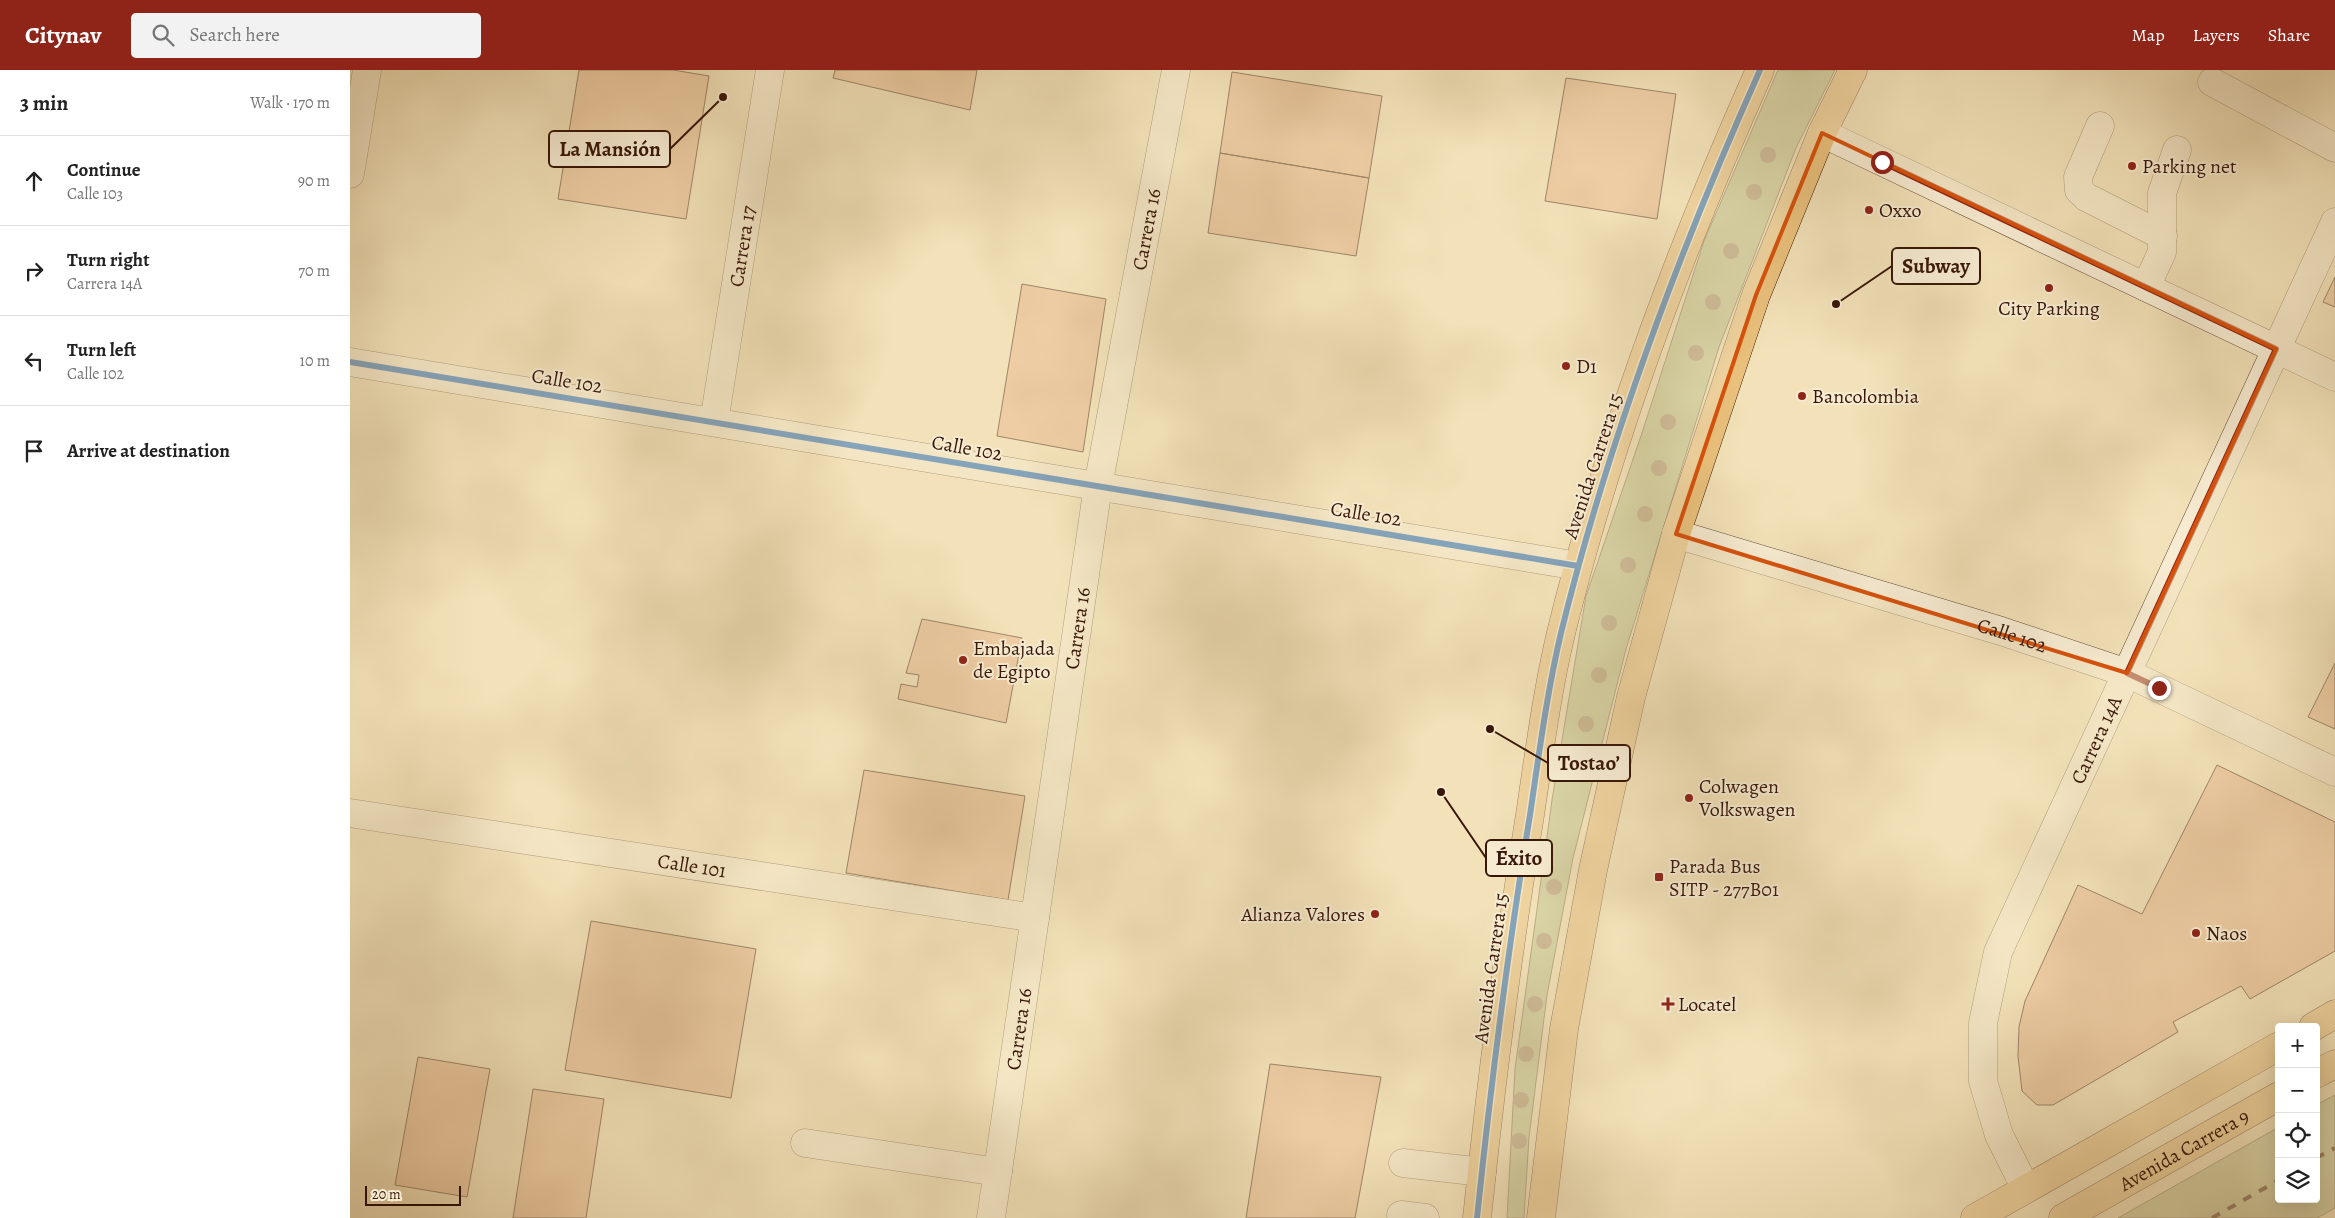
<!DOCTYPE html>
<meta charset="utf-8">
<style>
:root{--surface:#fff;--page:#f2f2f2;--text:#222;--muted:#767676;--line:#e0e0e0;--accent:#8f2418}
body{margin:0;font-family:Alegreya,serif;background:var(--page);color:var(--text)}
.controls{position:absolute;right:15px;bottom:15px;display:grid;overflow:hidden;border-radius:5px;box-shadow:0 5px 20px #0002}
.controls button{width:45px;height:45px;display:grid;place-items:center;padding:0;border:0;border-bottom:1px solid var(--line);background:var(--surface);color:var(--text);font:25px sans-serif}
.scale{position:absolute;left:15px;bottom:12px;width:96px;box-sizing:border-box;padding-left:5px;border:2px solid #381708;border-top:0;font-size:14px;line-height:18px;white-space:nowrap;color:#381708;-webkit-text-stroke:4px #f7ecd2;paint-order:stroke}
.stop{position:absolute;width:15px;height:15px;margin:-11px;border:4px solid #8f2418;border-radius:50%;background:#fff}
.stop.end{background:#8f2418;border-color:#fff;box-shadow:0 1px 5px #0008}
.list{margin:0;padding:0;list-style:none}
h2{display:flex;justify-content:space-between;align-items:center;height:65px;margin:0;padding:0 20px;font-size:21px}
h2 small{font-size:16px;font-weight:400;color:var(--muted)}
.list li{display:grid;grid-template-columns:32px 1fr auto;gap:15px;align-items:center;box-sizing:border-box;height:90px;padding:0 20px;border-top:1px solid var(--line)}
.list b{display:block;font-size:19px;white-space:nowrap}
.list p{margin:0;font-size:16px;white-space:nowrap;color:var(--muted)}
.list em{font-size:16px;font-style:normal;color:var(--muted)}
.icon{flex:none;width:28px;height:28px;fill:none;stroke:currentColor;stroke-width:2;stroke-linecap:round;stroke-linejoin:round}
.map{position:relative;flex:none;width:1985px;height:1148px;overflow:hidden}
header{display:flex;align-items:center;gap:30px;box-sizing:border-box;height:70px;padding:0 25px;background:var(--accent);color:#fff}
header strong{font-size:24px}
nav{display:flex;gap:28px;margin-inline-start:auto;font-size:18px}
.search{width:350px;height:45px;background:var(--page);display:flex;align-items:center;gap:12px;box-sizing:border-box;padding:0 18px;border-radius:5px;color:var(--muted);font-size:19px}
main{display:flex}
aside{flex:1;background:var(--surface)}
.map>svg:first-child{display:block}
.green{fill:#bbc38f;stroke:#7a6d4c}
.building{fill:#e9b389;stroke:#381708}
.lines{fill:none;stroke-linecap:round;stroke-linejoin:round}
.minor-casing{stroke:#674a34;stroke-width:29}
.major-casing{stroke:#381708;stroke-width:29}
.minor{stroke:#f7ecd2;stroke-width:28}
.major{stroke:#eac17c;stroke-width:28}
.rail{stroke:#381708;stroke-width:4;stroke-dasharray:9 9;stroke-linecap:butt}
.cycleway-casing{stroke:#f7ecd2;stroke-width:9}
.cycleway{stroke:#0057b8;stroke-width:6}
.tree{fill:#a28f6e}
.route{stroke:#8f2418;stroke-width:6}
.marked{fill:none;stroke:#d6520c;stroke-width:4;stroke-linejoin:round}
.poi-dot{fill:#8f2418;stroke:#f7ecd2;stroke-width:2}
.labels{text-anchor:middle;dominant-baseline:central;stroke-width:4;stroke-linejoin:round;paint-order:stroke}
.poi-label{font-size:20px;fill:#381708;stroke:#f7ecd2;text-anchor:start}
.street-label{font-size:20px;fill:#381708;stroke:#f7ecd2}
.leader{fill:none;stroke:#381708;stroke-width:2}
.callout-dot{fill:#381708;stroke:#f7ecd2;stroke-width:2}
.callout{fill:#f7ecd2;stroke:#381708;stroke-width:2}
.callout-label{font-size:21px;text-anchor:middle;font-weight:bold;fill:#381708}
</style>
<header>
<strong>Citynav</strong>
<div class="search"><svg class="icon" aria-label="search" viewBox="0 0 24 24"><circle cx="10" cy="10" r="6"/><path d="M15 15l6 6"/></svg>Search here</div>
<nav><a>Map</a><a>Layers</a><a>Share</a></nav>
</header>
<main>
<aside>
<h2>3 min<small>Walk · 170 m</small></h2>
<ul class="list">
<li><svg class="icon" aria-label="ahead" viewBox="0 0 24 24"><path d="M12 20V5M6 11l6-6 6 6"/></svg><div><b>Continue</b><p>Calle 103</p></div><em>90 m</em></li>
<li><svg class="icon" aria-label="right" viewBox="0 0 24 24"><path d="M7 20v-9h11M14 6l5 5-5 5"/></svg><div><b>Turn right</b><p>Carrera 14A</p></div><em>70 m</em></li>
<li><svg class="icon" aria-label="left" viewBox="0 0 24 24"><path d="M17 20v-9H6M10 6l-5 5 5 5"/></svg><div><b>Turn left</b><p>Calle 102</p></div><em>10 m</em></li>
<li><svg class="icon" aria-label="arrive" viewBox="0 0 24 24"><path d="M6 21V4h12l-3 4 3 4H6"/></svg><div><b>Arrive at destination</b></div></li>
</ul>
</aside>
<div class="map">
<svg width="1985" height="1148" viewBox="0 0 1985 1148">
<rect width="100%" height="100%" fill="#f3e2b9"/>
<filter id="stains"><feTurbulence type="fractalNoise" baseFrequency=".004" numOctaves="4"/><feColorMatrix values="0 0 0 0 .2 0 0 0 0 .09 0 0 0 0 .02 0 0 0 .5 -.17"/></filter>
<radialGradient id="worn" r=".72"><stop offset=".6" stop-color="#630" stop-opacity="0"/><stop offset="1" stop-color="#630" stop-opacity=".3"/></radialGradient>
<!-- green -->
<path class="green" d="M1428 0H1485L1446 78 1369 277 1276 579 1223 788 1197 925 1179 1067 1174 1148H1157L1165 999 1202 730 1236 526 1291 366 1354 171Z
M1985 1025V1138L1967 1148H1768L1929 1057V1129H1966V1035Z"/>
<!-- building -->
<path class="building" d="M229 0H323L359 6 336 149 208 129Z
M485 0H627L620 40 483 8Z
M882 2 1032 26 1019 108 870 83Z
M1216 8 1326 24 1307 149 1195 131Z
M870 83 1019 108 1006 186 858 163Z
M1985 207V237L1973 232Z
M672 214 756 229 733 382 647 366Z
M572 549 672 568 656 653 548 629 551 614 567 617 569 605 556 603Z
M1985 593V659L1958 647Z
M1867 695 1985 752V881L1900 929 1891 916 1823 952 1828 962 1703 1035H1687L1672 1021 1668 986 1669 957 1675 931 1728 815 1792 844Z
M514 700 675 726 658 830 496 803Z
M241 851 406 879 381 1028 215 1000Z
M68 987 140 999 117 1127 45 1115Z
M920 994 1031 1007 1005 1148H896Z
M183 1019 254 1029 236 1148H163Z"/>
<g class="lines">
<defs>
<g id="minor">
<path d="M1862 12 1985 78"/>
<path d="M1750 56 1728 107 1729 120 1736 127 1813 166"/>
<path d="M1472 63 1985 307"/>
<path d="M0 104 17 0"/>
<path d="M1796 217 1812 182V123L1827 80"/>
<path d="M0 292 1228 496"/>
<path id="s1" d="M364 352 420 0"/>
<path id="s2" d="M1326 464 1651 561 1777 603 1985 702"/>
<path id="s3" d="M0 743 685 848"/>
<path d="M455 1073 648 1102"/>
<path d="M1053 1093 1132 1102"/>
<path id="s4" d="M1676 1119 1649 1065 1633 1011V953L1648 882 1985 152"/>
<path d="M1051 1145 1075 1148"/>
<path id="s5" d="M641 1148 748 416 826 0"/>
</g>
<g id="major">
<path d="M1963 957 1985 944"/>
<path d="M1966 1004 1985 994"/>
<path d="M1127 1148C1141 1013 1158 879 1180 745 1189 684 1197 622 1211 563 1258 372 1330 179 1410 0"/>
<path d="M1191 1148 1214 959 1243 800 1281 627 1326 464 1406 225 1472 63 1503 0"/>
<path d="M1625 1148 1929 976"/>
<path id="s6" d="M1713 1148 1929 1026"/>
</g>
</defs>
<!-- minor casing -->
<use href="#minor" class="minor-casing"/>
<!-- major casing -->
<use href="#major" class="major-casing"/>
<!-- minor -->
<use href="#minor" class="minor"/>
<!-- major -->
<use href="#major" class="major"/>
<!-- rail -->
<path class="rail" d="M1966 1088 1985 1078
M1862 1148 1929 1110"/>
<defs>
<path id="cycleway" d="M0 292 1228 496
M1127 1148C1141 1013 1158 879 1180 745 1189 684 1197 622 1211 563 1258 372 1330 179 1410 0"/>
</defs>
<!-- cycleway casing -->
<use href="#cycleway" class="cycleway-casing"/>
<!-- cycleway -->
<use href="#cycleway" class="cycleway"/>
</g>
<!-- trees -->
<g class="tree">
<circle cx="1418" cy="85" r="8"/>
<circle cx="1404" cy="122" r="8"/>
<circle cx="1381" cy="181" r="8"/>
<circle cx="1363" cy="232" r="8"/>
<circle cx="1346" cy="283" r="8"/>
<circle cx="1318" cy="352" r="8"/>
<circle cx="1309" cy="398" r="8"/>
<circle cx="1295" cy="444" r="8"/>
<circle cx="1278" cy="495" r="8"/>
<circle cx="1259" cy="553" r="8"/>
<circle cx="1249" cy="605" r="8"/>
<circle cx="1236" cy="654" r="8"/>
<circle cx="1225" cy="704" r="8"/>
<circle cx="1204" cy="817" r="8"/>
<circle cx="1194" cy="871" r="8"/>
<circle cx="1185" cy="934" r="8"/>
<circle cx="1176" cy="984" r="8"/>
<circle cx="1171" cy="1030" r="8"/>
<circle cx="1169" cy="1071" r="8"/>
</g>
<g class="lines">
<!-- route -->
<path class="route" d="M1532 92 1926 279 1777 603 1809 618"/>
</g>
<!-- marked area -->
<path d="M0 0H1985V1148H0ZM1472 63 1926 279 1777 603 1326 464 1406 225Z" fill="#f3e2b9" fill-opacity=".55" fill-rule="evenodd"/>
<path class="marked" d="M1472 63 1926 279 1777 603 1326 464 1406 225Z"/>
<!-- markers -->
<g class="poi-dot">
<circle cx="1782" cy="96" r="5"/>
<circle cx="1519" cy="140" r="5"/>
<circle cx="1699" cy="218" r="5"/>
<circle cx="1216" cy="296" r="5"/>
<circle cx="1452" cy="326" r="5"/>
<circle cx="613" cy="590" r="5"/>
<circle cx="1339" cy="728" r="5"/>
<rect x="1304" y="802" width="10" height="10" rx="2.5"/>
<circle cx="1025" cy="844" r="5"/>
<circle cx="1846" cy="863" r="5"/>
<path d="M1315.5 926.5h5v5h5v5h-5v5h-5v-5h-5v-5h5z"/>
</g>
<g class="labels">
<!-- poi labels -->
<g class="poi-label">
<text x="1792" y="96">Parking net</text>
<text x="1529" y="140">Oxxo</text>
<text x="1699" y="238" text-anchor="middle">City Parking</text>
<text x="1226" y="296">D1</text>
<text x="1462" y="326">Bancolombia</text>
<text x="623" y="578">Embajada<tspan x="623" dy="23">de Egipto</tspan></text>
<text x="1349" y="716">Colwagen<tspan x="1349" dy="23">Volkswagen</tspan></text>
<text x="1319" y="796">Parada Bus<tspan x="1319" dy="23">SITP - 277B01</tspan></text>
<text x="1015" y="844" text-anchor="end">Alianza Valores</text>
<text x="1856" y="863">Naos</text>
<text x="1328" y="934">Locatel</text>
</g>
<!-- street labels -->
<g class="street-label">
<text stroke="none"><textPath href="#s5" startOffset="1001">Carrera 16</textPath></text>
<text stroke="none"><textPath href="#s1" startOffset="178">Carrera 17</textPath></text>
<text transform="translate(217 311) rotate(9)">Calle 102</text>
<text transform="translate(617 378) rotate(10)">Calle 102</text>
<text transform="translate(1243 396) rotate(-72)">Avenida Carrera 15</text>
<text transform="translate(1016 444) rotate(9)">Calle 102</text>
<text stroke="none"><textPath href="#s5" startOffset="596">Carrera 16</textPath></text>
<text stroke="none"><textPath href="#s2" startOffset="351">Calle 102</textPath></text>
<text stroke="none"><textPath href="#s4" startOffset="481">Carrera 14A</textPath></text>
<text stroke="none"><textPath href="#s3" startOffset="346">Calle 101</textPath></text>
<text transform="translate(1141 898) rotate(-82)">Avenida Carrera 15</text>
<text stroke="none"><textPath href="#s5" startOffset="191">Carrera 16</textPath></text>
<text stroke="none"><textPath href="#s6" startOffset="139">Avenida Carrera 9</textPath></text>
</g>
</g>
<!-- callouts -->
<path class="leader" d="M373 27L320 79M1486 234L1542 196M1140 659L1198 693M1091 722L1136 788"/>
<g class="callout-dot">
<circle cx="373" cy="27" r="5"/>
<circle cx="1486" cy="234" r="5"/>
<circle cx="1140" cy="659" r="5"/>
<circle cx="1091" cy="722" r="5"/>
</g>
<g class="callout">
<rect x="199" y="61" width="121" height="36" rx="5"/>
<rect x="1542" y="178" width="88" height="36" rx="5"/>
<rect x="1198" y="675" width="82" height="36" rx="5"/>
<rect x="1136" y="770" width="66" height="36" rx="5"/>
</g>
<g class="callout-label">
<text x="260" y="86">La Mansión</text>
<text x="1586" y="203">Subway</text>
<text x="1239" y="700">Tostao’</text>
<text x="1169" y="795">Éxito</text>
</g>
<rect width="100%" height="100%" filter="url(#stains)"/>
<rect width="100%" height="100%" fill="url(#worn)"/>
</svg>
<div class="controls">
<button>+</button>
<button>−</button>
<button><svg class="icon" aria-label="locate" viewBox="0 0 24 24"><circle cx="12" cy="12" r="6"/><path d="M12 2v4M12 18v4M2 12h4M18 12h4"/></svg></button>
<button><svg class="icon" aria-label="layers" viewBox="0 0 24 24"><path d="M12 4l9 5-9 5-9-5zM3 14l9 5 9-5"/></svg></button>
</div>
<div class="scale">20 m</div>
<div class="stop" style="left:1532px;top:92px"></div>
<div class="stop end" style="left:1809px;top:618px"></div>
</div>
</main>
